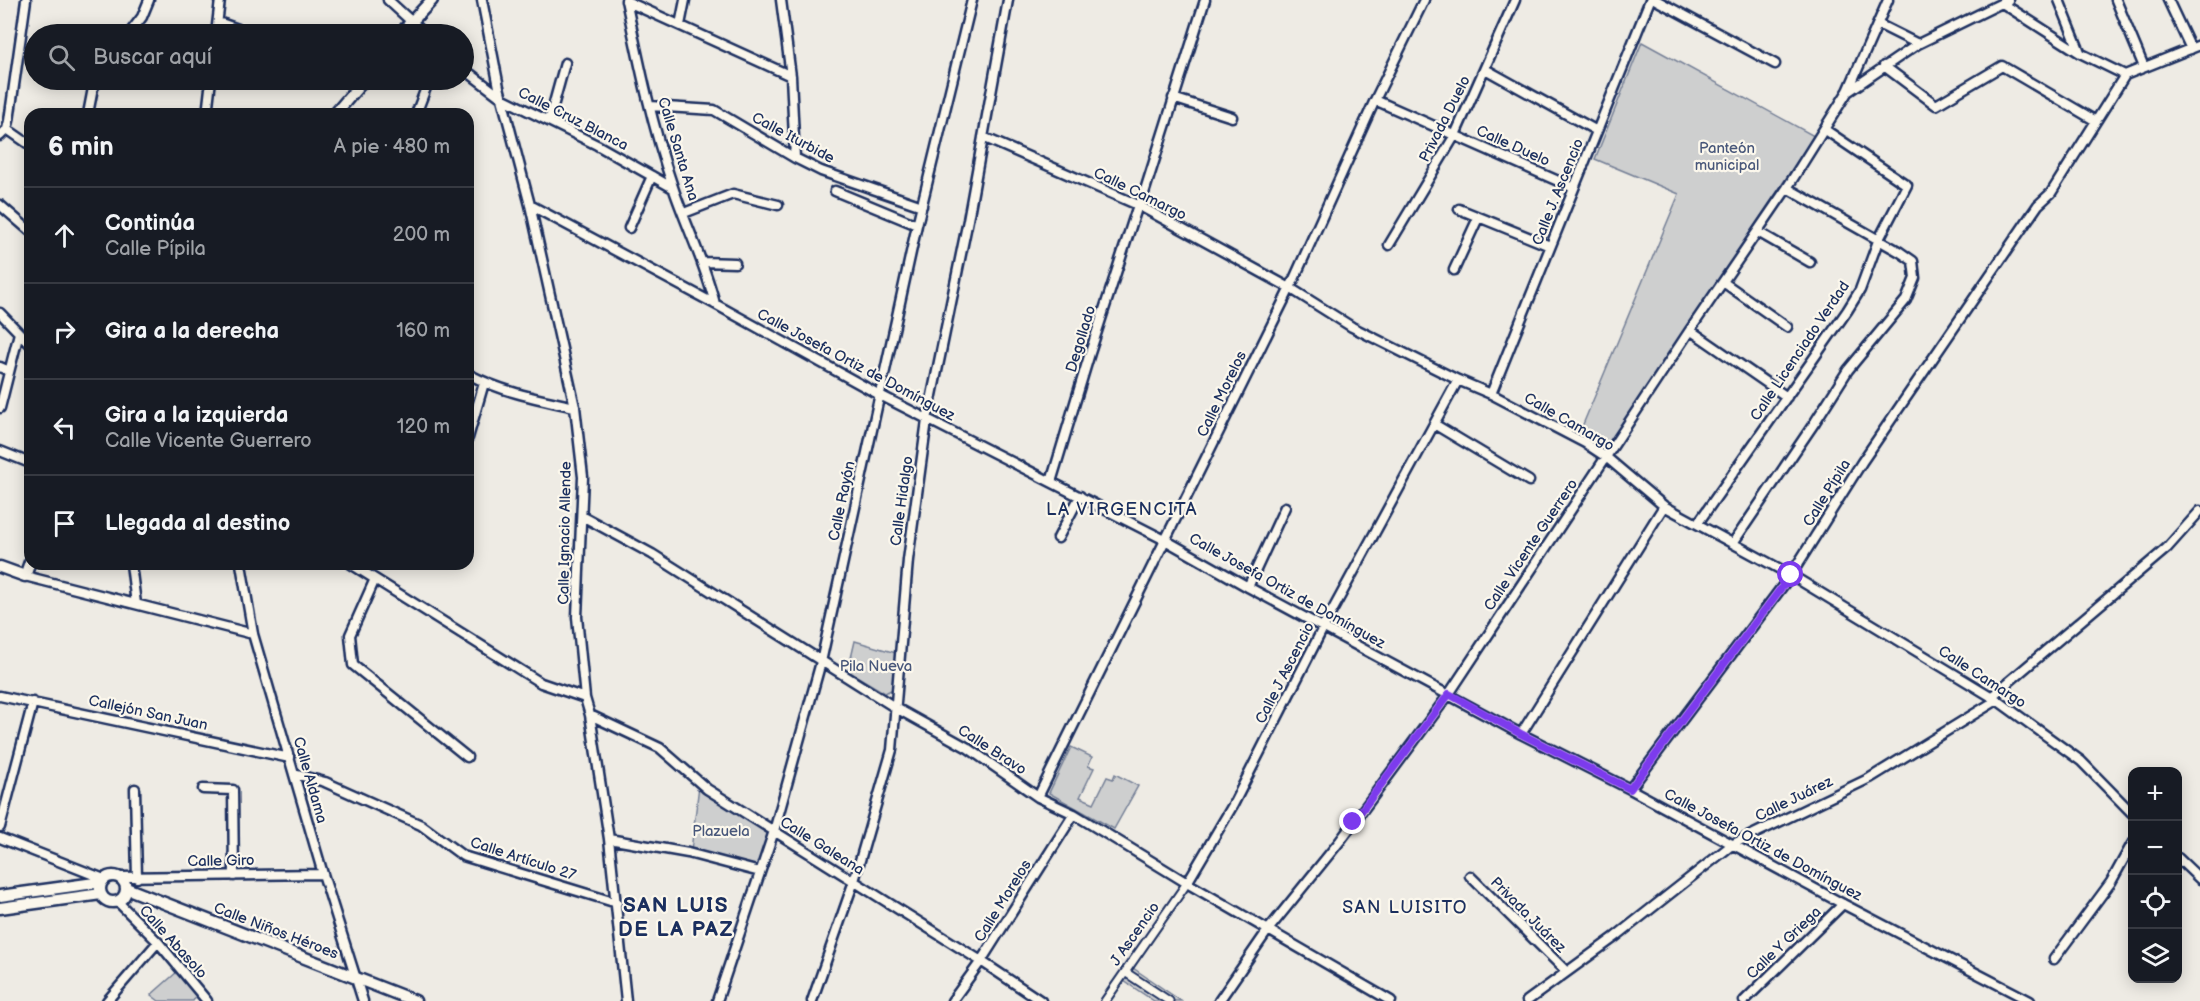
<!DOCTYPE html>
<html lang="es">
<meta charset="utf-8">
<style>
:root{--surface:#171b24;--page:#20242c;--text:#f1f3f6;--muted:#9ea1a6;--line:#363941}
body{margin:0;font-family:"Balsamiq Sans",sans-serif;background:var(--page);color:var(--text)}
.controls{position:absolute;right:18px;bottom:18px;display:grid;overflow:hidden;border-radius:12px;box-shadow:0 3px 15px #0003}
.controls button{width:54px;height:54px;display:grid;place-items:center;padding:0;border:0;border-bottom:2px solid var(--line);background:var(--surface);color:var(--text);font:30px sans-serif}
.stop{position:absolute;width:18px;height:18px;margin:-14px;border:4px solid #7c3aed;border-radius:50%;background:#fff}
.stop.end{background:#7c3aed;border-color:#fff;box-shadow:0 2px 6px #0008}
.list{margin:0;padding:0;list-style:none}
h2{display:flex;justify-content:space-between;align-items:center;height:78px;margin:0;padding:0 24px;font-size:26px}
h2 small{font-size:20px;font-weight:400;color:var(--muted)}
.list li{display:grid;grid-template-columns:39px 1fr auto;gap:18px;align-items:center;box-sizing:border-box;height:96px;padding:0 24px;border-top:2px solid var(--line)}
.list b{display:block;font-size:22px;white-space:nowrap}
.list p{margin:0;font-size:20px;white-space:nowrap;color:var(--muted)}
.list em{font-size:20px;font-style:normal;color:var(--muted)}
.icon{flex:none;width:33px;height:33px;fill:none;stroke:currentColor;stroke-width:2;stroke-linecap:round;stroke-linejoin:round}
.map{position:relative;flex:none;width:2200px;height:1001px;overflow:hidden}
.search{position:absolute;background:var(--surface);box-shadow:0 3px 15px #0003;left:24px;top:24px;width:450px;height:66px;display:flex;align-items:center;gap:15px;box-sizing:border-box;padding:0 21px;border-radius:33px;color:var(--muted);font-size:22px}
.panel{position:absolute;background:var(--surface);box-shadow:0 3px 15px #0003;left:24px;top:108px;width:450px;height:462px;border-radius:18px}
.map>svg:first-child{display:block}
.green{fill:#cecfcf;stroke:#747f96;stroke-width:1.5}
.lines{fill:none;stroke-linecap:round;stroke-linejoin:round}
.pedestrian-casing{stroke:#1b2f5e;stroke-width:11}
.minor-casing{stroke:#1b2f5e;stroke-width:13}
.tertiary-casing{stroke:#1b2f5e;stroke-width:15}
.pedestrian{stroke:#fbf7ec;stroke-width:7}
.minor{stroke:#fbf7ec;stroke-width:8}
.tertiary{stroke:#fbf7ec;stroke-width:10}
.route{stroke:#7c3aed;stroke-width:8}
.labels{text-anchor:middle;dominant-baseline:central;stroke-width:4.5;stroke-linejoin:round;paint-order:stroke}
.street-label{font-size:15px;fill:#1b2f5e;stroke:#fbf7ec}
.park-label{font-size:15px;fill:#48577a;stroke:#fbf7ec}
.quarter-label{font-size:18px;letter-spacing:1.5px;fill:#1b2f5e;stroke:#fbf7ec}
.district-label{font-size:21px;font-weight:bold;letter-spacing:1.5px;fill:#1b2f5e;stroke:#fbf7ec}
</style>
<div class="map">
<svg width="2200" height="1001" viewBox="0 0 2200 1001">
<rect width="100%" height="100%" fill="#eeebe4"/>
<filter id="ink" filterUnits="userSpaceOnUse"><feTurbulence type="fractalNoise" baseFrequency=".0167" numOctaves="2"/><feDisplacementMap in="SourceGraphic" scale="12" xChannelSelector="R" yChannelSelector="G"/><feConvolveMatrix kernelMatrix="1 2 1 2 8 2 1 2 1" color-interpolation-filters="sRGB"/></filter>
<g filter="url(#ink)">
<!-- green -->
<path class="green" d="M1642 42 1814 136 1608 447 1579 434 1679 194 1595 159Z
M855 641 896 653 893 689 885 693 848 671Z
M1071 747 1092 757 1088 766 1094 768 1080 797 1094 803 1107 777 1113 779 1115 774 1138 786 1114 829 1049 793Z
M699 786 772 833 758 866 691 850Z
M1133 968 1181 1001H1154L1124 981Z
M177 972 197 994 193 1001H159L151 995Z"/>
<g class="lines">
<defs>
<path id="pedestrian" d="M1125 972 1169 1001
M1105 1001 1187 883"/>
<path id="minor" d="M388 0 425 34
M482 0 499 87 530 205 575 407 583 477 577 617 585 698 590 715 609 839 626 1001
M626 0C639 63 652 126 673 187 686 226 705 263 715 304
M781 0 791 76 795 158
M1656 0 1775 64
M2059 0 2080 52
M2116 0 2144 67
M2168 0 2191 49
M626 1 791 76
M2002 3 2080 53 2125 75
M218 22 252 34
M1878 24 1918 44
M680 25 685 0
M129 34 142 17 149 0
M216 34 220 0
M1884 66 1936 105 2002 66 2096 121
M464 69 502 98 597 145 673 188
M1485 69 1597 131
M1849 91 1918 44 2008 0
M1173 98 1232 117
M1375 100 1574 188
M650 106 714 110 795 158 821 171 922 206
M88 114 93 88 98 80
M207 114 211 80
M416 114 429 80
M549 121 565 63
M7 129 30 145
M0 136 7 129 9 121 26 0
M983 137 1138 205 1290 288 1352 327 1458 380 1491 394 1585 443 1606 457 1664 506 1791 575 1997 700 2081 761 2132 813
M835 191 917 225
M0 205 30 231
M530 205 715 304 878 394 1165 540 1248 587 1521 734 1630 789 1843 904 2030 1001
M1140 206 1205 0
M1459 209 1550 246
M684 213 733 194 778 205
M629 228 652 176
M1758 232 1810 262
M1389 245 1455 135 1515 0
M702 262 735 263
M1454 270 1478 218
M1723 282 1787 327
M0 313 30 344
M1690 330 1787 397
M0 367 9 371
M468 374C502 392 538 399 575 407
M1491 394 1650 0
M0 408 19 333
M1434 424 1529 481
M468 438 484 383
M0 451 30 463
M1051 482 1090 353 1138 205
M582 516 652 554 896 708 968 748 1038 797 1074 814 1187 883 1391 1001
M1698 523 1847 311 1860 290 1878 241 1907 185 1824 129
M1058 538 1080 496
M1733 543 1815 422 1848 370 1906 300 1915 278 1913 261 1900 252 1787 188
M131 564 136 604
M241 564 253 634 323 874 363 1001
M351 564 541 683 585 698
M25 576 253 634
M375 579 350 635 353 665 467 757
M1248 587 1285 507
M0 696 290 758
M1991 697 2167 548 2200 511
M590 715 660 748 707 789 981 961 1041 1001
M1521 734 1664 506
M294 774 325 782 421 825 463 856 617 903
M135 789 137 878
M203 789 233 790 234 876
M1630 789 1791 575 1862 462 2038 205 2051 193 2125 75 2200 45
M1038 797 1290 288 1375 100 1424 0
M0 827 33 702
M0 838 104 879
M609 839 688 853 760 872
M2178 858 2200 879
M1470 876 1567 972
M119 877 323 874
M1187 883 1233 805 1324 626 1458 380
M117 901 158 942 207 1001
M2054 959 2111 882 2132 844
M107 1001 158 942
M717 1001 774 831 821 662 917 225 972 0
M812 1001 854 881 892 750 908 560 927 420 968 220 1008 0
M952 1001 981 961 1074 814
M1219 1001 1268 930 1340 841 1449 694 1690 330 1787 188 1848 91 1888 0
M1527 1001 1615 937 1733 844 1870 778 1997 700
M1744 1001 1843 904"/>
<path id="tertiary" d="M400 34 432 0
M335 114 364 80
M0 567 25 576 30 562
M100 889a13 13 0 1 1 26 0a13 13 0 1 1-26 0Z
M126 888 415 1001
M0 896 102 882
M0 908 101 894"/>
</defs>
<!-- pedestrian casing -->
<use href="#pedestrian" class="pedestrian-casing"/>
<!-- minor casing -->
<use href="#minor" class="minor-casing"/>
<!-- tertiary casing -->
<use href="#tertiary" class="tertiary-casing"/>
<!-- pedestrian -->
<use href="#pedestrian" class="pedestrian"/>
<!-- minor -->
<use href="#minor" class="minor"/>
<!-- tertiary -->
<use href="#tertiary" class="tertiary"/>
</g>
</g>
<g class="lines" filter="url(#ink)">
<!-- route -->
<path class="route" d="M1353 822 1449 694 1521 734 1630 789 1791 575"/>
</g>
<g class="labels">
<!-- street labels -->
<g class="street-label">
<text transform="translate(573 119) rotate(27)">Calle Cruz Blanca</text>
<text transform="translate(1445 119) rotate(-63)">Privada Duelo</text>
<text transform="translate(793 138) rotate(28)">Calle Iturbide</text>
<text transform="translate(1513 146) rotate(24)">Calle Duelo</text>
<text transform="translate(678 149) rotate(73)">Calle Santa Ana</text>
<text transform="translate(1558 192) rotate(-68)">Calle J. Ascencio</text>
<text transform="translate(1140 194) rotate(26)">Calle Camargo</text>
<text transform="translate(1081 339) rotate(-73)">Degollado</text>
<text transform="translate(1800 351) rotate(-56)">Calle Licenciado Verdad</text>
<text transform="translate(856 365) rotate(28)">Calle Josefa Ortiz de Domínguez</text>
<text transform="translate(1222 394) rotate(-64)">Calle Morelos</text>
<text transform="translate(1569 422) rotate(30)">Calle Camargo</text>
<text transform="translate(1827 493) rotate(-58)">Calle Pípila</text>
<text transform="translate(842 501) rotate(-78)">Calle Rayón</text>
<text transform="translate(902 501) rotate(-82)">Calle Hidalgo</text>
<text transform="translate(565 533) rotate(-89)">Calle Ignacio Allende</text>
<text transform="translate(1531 545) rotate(-56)">Calle Vicente Guerrero</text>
<text transform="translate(1287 591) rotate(29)">Calle Josefa Ortiz de Domínguez</text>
<text transform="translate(1285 673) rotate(-63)">Calle J Ascencio</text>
<text transform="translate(1982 677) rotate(33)">Calle Camargo</text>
<text transform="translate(148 713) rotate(12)">Callejón San Juan</text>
<text transform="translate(992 750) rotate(33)">Calle Bravo</text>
<text transform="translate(310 780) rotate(74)">Calle Aldama</text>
<text transform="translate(1794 799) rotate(-26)">Calle Juárez</text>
<text transform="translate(1763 845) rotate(28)">Calle Josefa Ortiz de Domínguez</text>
<text transform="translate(822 846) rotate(32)">Calle Galeana</text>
<text transform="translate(523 859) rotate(18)">Calle Artículo 27</text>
<text transform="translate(221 861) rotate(-1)">Calle Giro</text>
<text transform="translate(1003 901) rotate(-58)">Calle Morelos</text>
<text transform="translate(1528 915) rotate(45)">Privada Juárez</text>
<text transform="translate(276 931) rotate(21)">Calle Niños Héroes</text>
<text transform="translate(1135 934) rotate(-55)">J Ascencio</text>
<text transform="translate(173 942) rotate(48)">Calle Abasolo</text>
<text transform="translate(1784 943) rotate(-44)">Calle Y Griega</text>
</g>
<!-- park labels -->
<g class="park-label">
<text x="1727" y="148">Panteón<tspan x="1727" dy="17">municipal</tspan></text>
<text x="876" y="666">Pila Nueva</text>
<text x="721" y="831">Plazuela</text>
</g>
<!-- quarter labels -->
<g class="quarter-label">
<text x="1122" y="509">LA VIRGENCITA</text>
<text x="1405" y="907">SAN LUISITO</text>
</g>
<!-- district labels -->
<g class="district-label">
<text x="676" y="905">SAN LUIS<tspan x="676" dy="24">DE LA PAZ</tspan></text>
</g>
</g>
</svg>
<div class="controls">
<button>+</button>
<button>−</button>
<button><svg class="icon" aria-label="locate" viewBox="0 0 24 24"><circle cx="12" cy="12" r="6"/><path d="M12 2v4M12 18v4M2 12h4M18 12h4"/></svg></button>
<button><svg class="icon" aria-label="layers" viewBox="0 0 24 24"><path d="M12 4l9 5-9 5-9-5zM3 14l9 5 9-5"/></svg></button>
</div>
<div class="stop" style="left:1791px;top:575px"></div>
<div class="stop end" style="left:1353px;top:822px"></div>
<div class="search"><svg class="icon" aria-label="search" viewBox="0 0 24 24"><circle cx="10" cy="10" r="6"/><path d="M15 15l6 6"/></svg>Buscar aquí</div>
<section class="panel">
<h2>6 min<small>A pie · 480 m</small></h2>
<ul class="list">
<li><svg class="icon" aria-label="ahead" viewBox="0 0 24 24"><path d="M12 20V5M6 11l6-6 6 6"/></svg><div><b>Continúa</b><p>Calle Pípila</p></div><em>200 m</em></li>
<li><svg class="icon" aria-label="right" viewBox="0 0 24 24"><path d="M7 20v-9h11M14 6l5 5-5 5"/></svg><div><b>Gira a la derecha</b></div><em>160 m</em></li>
<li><svg class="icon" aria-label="left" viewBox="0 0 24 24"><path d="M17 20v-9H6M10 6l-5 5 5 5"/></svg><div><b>Gira a la izquierda</b><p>Calle Vicente Guerrero</p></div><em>120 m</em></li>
<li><svg class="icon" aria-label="arrive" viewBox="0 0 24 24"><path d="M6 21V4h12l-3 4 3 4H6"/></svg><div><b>Llegada al destino</b></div></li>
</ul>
</section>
</div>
